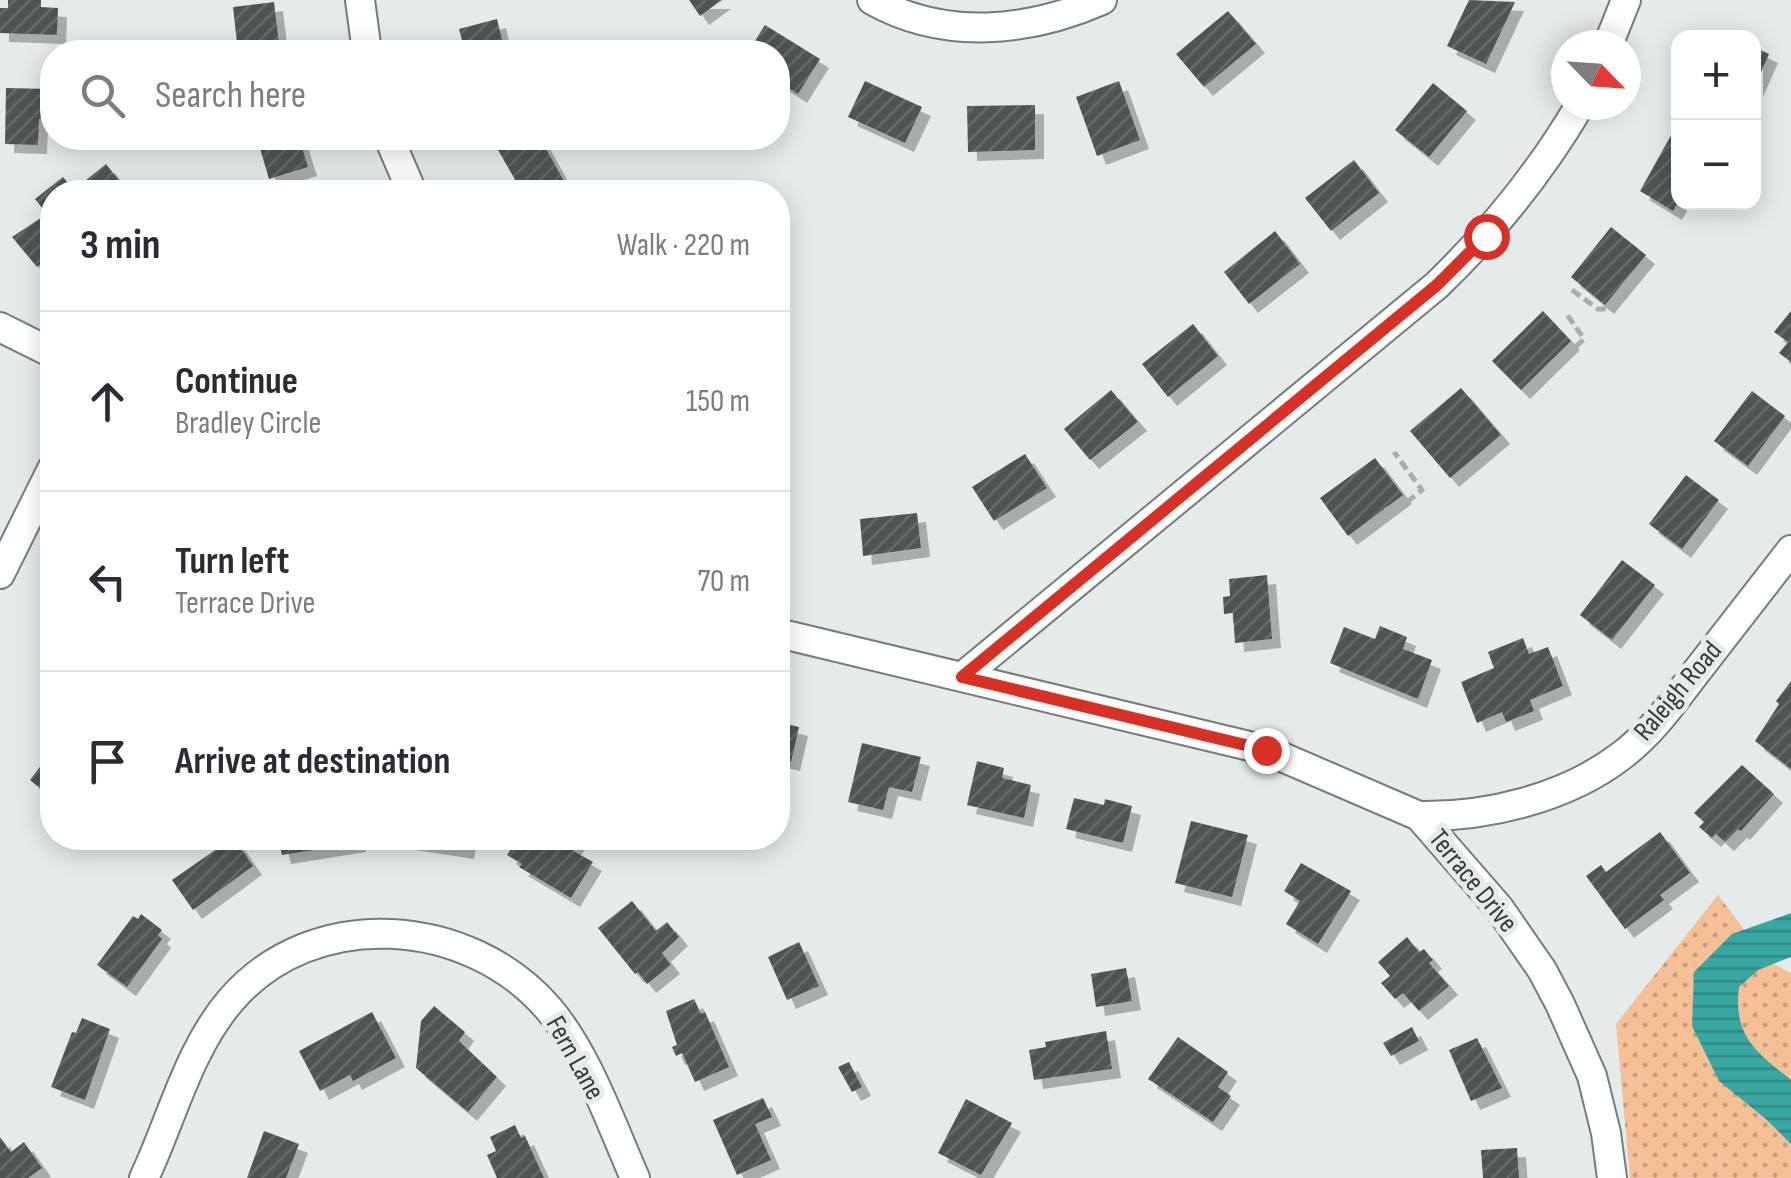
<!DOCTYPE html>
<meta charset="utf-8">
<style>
:root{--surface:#fff;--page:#f7f7f7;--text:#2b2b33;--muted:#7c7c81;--line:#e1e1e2}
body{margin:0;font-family:"Sofia Sans Condensed",sans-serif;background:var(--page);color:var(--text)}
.controls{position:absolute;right:30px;top:30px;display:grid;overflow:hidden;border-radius:20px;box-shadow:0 5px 25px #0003}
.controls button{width:90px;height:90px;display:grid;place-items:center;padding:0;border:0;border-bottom:2px solid var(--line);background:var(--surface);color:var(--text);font:50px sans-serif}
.compass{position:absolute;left:1551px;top:30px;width:90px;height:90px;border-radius:50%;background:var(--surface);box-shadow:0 5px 25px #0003;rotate:115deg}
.stop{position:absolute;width:30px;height:30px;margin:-22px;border:8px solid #d93025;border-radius:50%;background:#fff}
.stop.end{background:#d93025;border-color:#fff;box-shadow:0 2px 10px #0008}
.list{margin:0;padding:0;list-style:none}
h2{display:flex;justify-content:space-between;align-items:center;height:130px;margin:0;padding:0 40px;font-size:42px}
h2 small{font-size:32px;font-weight:400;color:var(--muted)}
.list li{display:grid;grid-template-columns:65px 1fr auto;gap:30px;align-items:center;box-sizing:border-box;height:180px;padding:0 40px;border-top:2px solid var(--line)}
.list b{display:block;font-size:38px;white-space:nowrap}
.list p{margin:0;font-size:32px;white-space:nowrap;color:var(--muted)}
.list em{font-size:32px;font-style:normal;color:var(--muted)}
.icon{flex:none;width:55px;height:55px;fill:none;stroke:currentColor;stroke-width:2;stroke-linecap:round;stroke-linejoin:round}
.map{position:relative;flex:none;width:1791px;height:1178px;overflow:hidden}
.search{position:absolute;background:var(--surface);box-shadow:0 5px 25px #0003;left:40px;top:40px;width:750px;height:110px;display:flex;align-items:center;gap:25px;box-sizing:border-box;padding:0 35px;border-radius:40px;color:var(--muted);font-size:38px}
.panel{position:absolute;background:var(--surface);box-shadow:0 5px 25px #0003;left:40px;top:180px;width:750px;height:670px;border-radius:40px}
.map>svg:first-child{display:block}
.park{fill:url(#park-dots)}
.water{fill:url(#water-rules)}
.building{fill:url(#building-hatch);filter:url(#shadow)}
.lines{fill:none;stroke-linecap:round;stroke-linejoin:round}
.minor-casing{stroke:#767b7b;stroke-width:32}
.path{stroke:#a8adad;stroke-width:5;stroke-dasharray:10 5;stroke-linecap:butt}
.minor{stroke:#fff;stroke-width:28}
.route{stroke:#d93025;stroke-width:12}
.labels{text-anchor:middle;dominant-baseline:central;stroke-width:10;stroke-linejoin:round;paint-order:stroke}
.street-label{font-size:28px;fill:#373a3a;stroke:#e5ebeb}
</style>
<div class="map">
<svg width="1791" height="1178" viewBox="0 0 1791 1178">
<defs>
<pattern id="park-dots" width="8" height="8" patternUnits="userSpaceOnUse" patternTransform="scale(2.5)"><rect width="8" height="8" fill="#f5bf97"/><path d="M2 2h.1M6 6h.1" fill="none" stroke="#c79c7c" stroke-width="1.8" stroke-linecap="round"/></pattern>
<pattern id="water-rules" width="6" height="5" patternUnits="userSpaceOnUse" patternTransform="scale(2.5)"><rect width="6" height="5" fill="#38a7a1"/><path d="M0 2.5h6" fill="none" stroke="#308984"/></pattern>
<pattern id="building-hatch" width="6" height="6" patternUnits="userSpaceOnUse" patternTransform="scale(2.5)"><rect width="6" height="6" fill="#505554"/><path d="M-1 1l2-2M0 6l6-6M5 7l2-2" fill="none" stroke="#676b6a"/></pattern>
<filter id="shadow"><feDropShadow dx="9" dy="9" stdDeviation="0" flood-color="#0004"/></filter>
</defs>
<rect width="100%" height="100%" fill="#e5ebeb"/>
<!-- park -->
<path class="park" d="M1718 895 1767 960 1791 973V1178H1630L1616 1024Z"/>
<!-- water -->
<path class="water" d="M1791 913V957L1758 970 1739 987C1733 1036 1756 1052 1791 1080V1144L1767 1120 1719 1081 1692 1026 1694 972 1732 934Z"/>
<!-- building -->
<path class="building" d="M8 0H41V7L58 8 57 35 0 33V8H8Z
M689 0H722L700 16Z
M1469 0 1515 2 1486 64 1447 46Z
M274 2 280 52H238L233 7Z
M1228 11 1256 44 1204 87 1176 54Z
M497 19 505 52H465L459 29Z
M765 25 820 59 798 94 778 81V52H748Z
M1754 47 1769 54 1754 88Z
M865 81 922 107 905 143 848 117Z
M1119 81 1140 140 1097 156 1076 97Z
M1433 83 1467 111 1429 157 1395 130Z
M6 88 52 89V119H39L38 145 5 144Z
M1035 105V150L968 152 967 106Z
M1674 130 1678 132V202L1673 211 1640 191Z
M257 138H299L308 167 269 179Z
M516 138H540L565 183 549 192H522L497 148Z
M1354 160 1379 193 1331 231 1305 198Z
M106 164 125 188 119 192H52V274L43 262 37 267 12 237 47 214 35 199 63 177 74 190Z
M1611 227 1646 255 1605 305 1571 277Z
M1275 231 1300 264 1249 304 1224 272Z
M1543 311 1571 341 1521 390 1492 361Z
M1791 311V362L1779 353 1788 342 1774 332Z
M1193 324 1218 356 1168 397 1142 364Z
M1461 388 1501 435 1450 478 1410 431Z
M1111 390 1138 422 1090 460 1064 429Z
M1752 391 1785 416 1748 466 1714 441Z
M1025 454 1047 488 994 521 972 487Z
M1375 458 1403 495 1348 536 1320 498Z
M1686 475 1719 500 1682 549 1649 524Z
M917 513 921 548 863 556 860 519Z
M1622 560 1655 585 1612 640 1580 615Z
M1267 575 1272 639 1235 643 1233 613 1224 614 1223 597 1230 596 1229 579Z
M1380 626 1407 637 1403 649 1432 660 1418 699 1330 663 1344 627 1375 639Z
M1523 638 1529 654 1548 647 1563 686 1530 700 1534 711 1506 722 1502 712 1477 723 1461 682 1494 668 1488 652Z
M1791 681V769L1755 741 1779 704 1776 701Z
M778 722 799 727 791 762 778 759Z
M862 743 921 757 912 792 889 787 883 810 848 802Z
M52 751V798L30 780Z
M977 761 1004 768 1002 778 1031 785 1024 818 967 805Z
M1742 765 1774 794 1741 831 1738 829 1725 842 1716 834 1712 838 1699 827 1704 822 1694 813Z
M1074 798 1104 805 1105 799 1132 806 1123 843 1066 829Z
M1191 821 1248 835 1232 897 1175 883Z
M1660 832 1690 873 1660 895 1664 900 1625 929 1586 876 1601 865 1606 872Z
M278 838H356L357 843 282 855Z
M407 838H467L465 850 406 841Z
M519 838H578L570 849 593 862 571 898 519 867 522 864 507 855Z
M236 841 253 866 193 910 172 880 221 846 223 849Z
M1301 863 1351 891 1318 944 1286 924 1300 901 1284 891Z
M632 901 656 931 667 922 679 937 662 953 671 965 647 984 638 972 635 974 598 928Z
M141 914 162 930 158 935 162 939 127 987 97 965 133 916 138 919Z
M1407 937 1419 952 1424 949 1433 960 1429 963 1449 986 1419 1011 1403 993 1395 999 1381 983 1390 976 1378 962Z
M799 942 819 986 787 1000 768 957Z
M1126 968 1132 1001 1096 1007 1091 974Z
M694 999 701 1014 705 1012 729 1067 695 1082 682 1053 676 1056 672 1047 677 1045 666 1011Z
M434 1006 465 1032 459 1041 497 1077 468 1112 416 1068 421 1021Z
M372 1012 396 1058 353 1081 350 1075 320 1091 299 1051Z
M82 1018 110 1029 85 1100 51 1087 72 1032 76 1033Z
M1412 1027 1419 1041 1391 1056 1383 1043Z
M1106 1031 1112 1069 1034 1080 1029 1050 1046 1047 1045 1042Z
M1178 1037 1228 1072 1218 1087 1231 1096 1213 1122 1148 1079Z
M1477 1038 1502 1088 1471 1101 1449 1050Z
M849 1062 862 1087 852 1092 838 1067Z
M763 1098 772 1117 755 1124 771 1160 737 1175 713 1120Z
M966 1099 1012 1123 981 1175 938 1153Z
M515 1125 521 1138 525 1136 544 1178H497L487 1155 496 1151 490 1137Z
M264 1131 299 1144 286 1178H247Z
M0 1137 11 1152 24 1142 42 1168 28 1178H0Z
M1517 1148 1519 1178H1483L1481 1150Z"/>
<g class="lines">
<defs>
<path id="minor" d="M360 0 367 52
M872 0C945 41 1029 32 1102 0
M1608 45 1626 0
M389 138 412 192
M0 327 52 353
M0 574 52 469
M778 633 1266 750 1419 816 1499 908 1542 970 1560 1004 1592 1076 1606 1133 1612 1178
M962 677 1437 285C1493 231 1540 173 1580 105
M1419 816C1488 817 1566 798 1621 756 1652 733 1674 701 1697 671 1729 630 1760 590 1791 550
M144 1178C172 1119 188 1050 231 1000 314 904 469 917 548 1008 587 1053 611 1124 635 1178"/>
</defs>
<!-- minor casing -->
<use href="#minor" class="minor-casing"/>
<!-- path -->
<path class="path" d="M1572 290 1598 309H1610L1626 285 1623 283
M1553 360 1558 363 1584 339 1566 313
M1386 507 1391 515 1422 490 1394 452"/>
<!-- minor -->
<use href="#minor" class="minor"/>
</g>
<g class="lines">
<!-- route -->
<path class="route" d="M1266 750 962 677 1437 285 1486 236"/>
</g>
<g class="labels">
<!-- street labels -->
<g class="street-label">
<text transform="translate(1678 691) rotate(-50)">Raleigh Road</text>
<text transform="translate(1473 881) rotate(51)">Terrace Drive</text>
<text transform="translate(575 1058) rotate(61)">Fern Lane</text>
</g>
</g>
</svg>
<div class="controls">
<button>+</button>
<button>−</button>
</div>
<svg class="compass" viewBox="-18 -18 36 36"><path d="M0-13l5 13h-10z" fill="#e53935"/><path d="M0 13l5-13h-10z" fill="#7c7c81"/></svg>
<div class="stop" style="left:1486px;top:236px"></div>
<div class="stop end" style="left:1266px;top:750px"></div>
<div class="search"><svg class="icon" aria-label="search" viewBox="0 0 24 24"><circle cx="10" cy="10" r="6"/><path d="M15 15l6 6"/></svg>Search here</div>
<section class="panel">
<h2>3 min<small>Walk · 220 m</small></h2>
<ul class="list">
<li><svg class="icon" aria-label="ahead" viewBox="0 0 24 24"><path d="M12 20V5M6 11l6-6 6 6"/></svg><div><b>Continue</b><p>Bradley Circle</p></div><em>150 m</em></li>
<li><svg class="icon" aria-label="left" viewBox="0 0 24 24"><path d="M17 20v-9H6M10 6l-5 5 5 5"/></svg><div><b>Turn left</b><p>Terrace Drive</p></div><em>70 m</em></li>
<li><svg class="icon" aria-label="arrive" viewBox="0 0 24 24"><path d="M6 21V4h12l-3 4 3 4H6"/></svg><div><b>Arrive at destination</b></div></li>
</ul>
</section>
</div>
